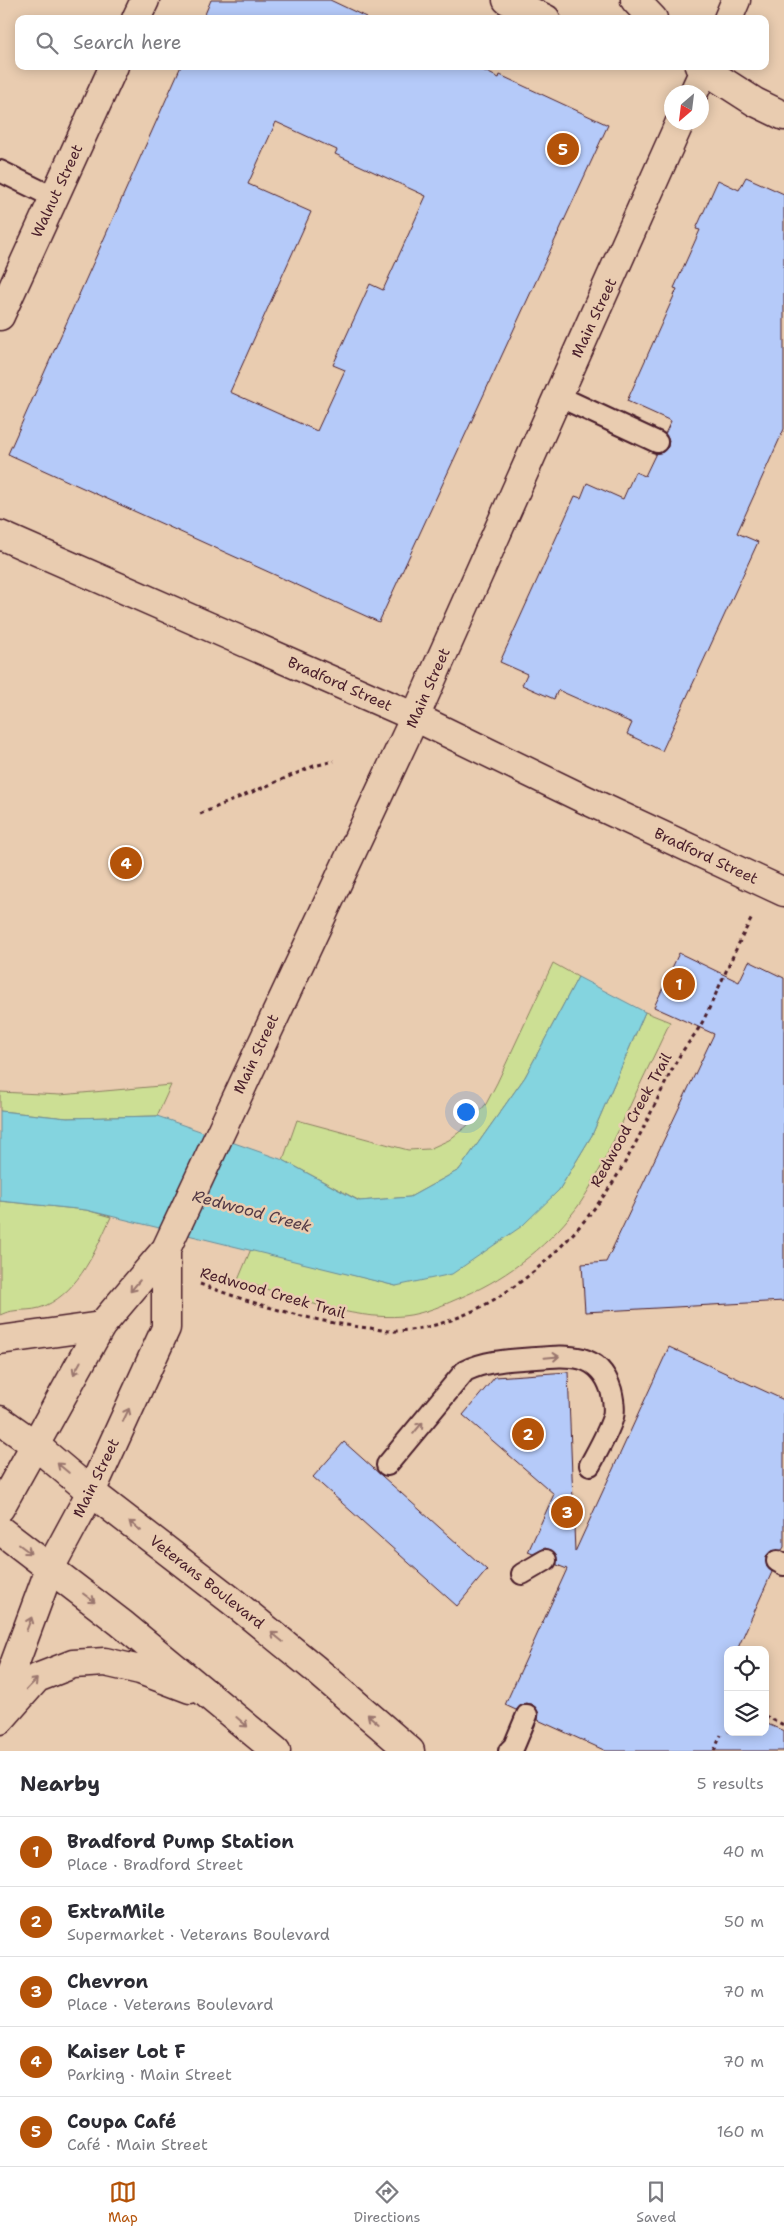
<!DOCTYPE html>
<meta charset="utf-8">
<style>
:root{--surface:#fff;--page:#f7f7f7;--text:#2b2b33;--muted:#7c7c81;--line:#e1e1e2;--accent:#b45309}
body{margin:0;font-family:"Shantell Sans",sans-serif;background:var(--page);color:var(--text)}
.controls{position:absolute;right:15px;bottom:15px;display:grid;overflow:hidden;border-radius:10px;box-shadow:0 2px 12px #0003}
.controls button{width:45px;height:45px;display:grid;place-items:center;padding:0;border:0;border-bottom:1px solid var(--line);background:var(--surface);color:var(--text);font:25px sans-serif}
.compass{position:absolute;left:664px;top:85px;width:45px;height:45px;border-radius:50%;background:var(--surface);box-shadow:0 2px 12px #0003;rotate:208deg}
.you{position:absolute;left:465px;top:1111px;width:18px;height:18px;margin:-12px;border:4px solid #fff;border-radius:50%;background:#1a73e8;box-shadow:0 0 0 8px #1a73e833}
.badge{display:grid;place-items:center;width:32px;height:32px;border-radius:50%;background:var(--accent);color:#fff;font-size:16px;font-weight:700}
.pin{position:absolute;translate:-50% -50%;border:2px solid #fff;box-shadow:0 1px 5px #0006}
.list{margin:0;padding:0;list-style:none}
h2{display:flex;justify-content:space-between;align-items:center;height:65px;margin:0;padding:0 20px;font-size:21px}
h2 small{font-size:16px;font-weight:400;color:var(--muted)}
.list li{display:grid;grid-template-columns:32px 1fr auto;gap:15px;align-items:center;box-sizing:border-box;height:70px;padding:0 20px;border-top:1px solid var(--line)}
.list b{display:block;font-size:19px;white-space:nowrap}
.list p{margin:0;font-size:16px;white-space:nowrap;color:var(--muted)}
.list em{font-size:16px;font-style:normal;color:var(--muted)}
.icon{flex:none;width:28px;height:28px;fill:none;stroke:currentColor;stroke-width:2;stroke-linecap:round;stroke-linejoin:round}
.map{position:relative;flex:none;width:784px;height:1751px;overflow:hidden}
.search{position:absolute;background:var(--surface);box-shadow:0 2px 12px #0003;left:15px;right:15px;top:15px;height:55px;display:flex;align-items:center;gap:12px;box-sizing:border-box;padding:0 18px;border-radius:10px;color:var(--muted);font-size:19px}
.sheet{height:415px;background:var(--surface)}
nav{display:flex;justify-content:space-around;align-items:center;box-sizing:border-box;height:70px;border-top:1px solid var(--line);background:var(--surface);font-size:14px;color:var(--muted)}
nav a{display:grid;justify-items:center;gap:2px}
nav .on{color:var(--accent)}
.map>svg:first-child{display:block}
.green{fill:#ccdf94;stroke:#8b7f60}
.water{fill:#84d4df;stroke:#6d8c97}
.building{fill:#b5caf9;stroke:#4a1f2b;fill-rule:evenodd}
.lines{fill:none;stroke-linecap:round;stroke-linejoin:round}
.service-casing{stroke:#4a1f2b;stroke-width:24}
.minor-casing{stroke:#4a1f2b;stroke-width:31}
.tertiary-casing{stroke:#4a1f2b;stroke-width:31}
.primary-casing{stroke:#4a1f2b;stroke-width:31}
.path{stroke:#4a1f2b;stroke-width:3;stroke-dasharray:4 4;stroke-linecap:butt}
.service{stroke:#e9ccb0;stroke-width:20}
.minor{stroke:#e9ccb0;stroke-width:28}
.tertiary{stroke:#e9ccb0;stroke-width:28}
.primary{stroke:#e9ccb0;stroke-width:28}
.oneway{stroke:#9a766e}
.labels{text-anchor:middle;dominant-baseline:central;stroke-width:5;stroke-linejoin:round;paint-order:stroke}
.street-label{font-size:15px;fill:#4a1f2b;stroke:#e9ccb0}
.water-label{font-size:16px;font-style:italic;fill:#533a46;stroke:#e9ccb0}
</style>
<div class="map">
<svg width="784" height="1751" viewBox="0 0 784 1751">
<rect width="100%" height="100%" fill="#e9ccb0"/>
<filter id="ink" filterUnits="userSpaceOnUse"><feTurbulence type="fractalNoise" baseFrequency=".02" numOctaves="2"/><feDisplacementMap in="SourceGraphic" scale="10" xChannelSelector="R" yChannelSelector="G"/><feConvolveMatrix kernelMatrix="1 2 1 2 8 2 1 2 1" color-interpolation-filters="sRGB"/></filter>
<g filter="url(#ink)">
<!-- green -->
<path class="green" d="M553 963 578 977 525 1077 459 1170 410 1197 360 1201 283 1160 297 1120 408 1150 429 1149 449 1140 467 1126 486 1104 497 1083Z
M645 1012 670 1022C654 1056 637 1090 621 1125 609 1150 597 1178 581 1202 553 1242 509 1277 464 1296 446 1304 424 1314 403 1316 352 1321 286 1295 238 1280L251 1249 396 1286 559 1190 592 1135Z
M171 1085 157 1116 67 1118 0 1111V1092L60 1095Z
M0 1201 86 1210 111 1217C96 1249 80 1290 45 1306 29 1313 16 1307 0 1315Z"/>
<!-- water -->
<path class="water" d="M578 977 645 1012 592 1135 559 1190 522 1226 452 1274 396 1286 86 1210 0 1201V1111L67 1118 157 1116 283 1160 359 1201 410 1197 459 1170 525 1077Z"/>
<!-- building -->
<path class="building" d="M211 0H330L366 17 365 19H203Z
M181 66H474L499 78 500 75 608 125 379 622 8 454ZM276 122 337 150 335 154 426 196 383 290 370 284 333 365 345 370 317 431 230 392 311 212 248 184Z
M746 177 784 194V429L737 533 758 542 662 751 627 734 632 723 558 690 554 699 522 685 527 674 500 662 575 496 581 498 587 483 623 499 635 472 645 476 656 453 663 452 668 447 669 440 665 434 671 421 627 401 677 289 674 288 700 230 696 229 718 180 739 190Z
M679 953 739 982 749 961 784 978V1301L585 1312 582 1264 606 1262 714 1034 654 1007Z
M669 1347 784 1400V1547L782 1550 771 1551 766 1556 767 1567 772 1572 737 1650H728V1732H765V1723L784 1731V1751H606L538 1720 539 1713 532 1704 525 1703 516 1710 505 1705 567 1569 557 1565 556 1554 551 1550 545 1548 533 1554 528 1552 554 1494 463 1415 495 1377 568 1372 575 1552Z
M344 1442 487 1570 457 1606 313 1477Z"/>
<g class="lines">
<defs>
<path id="service" d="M0 171 53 197
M558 396 657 442
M387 1465 465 1371C488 1360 511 1360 536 1358 568 1355 599 1352 611 1390 613 1398 615 1409 613 1417 608 1433 598 1450 590 1465
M777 1561 784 1565
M522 1574 546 1560
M509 1751 514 1746 527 1715"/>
<path id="minor" d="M507 0 546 19
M136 19 145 0
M0 316 114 66
M0 535 415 717 584 799 784 892"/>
<path id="tertiary" d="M635 0 653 19
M728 19 736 0
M699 66 755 102 784 116
M694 92 706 66
M0 1508 101 1326 166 1249 415 717 680 122
M0 1703 50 1568 91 1492 166 1328V1249"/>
<path id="primary" d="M0 1340 101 1326
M0 1420 34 1444 91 1492 232 1601 314 1668 410 1751
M0 1530 121 1623 276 1751
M0 1720 37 1678 73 1664 105 1662 140 1670 190 1689"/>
</defs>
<!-- service casing -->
<use href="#service" class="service-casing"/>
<!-- minor casing -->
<use href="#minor" class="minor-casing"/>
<!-- tertiary casing -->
<use href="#tertiary" class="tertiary-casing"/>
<!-- primary casing -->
<use href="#primary" class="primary-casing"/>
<!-- path -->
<path class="path" d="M200 814 314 766 334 761
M200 1284C254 1304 312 1322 369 1328 378 1329 388 1332 396 1331 475 1328 547 1269 593 1210 628 1167 650 1112 675 1064 683 1048 695 1036 703 1021 720 987 734 950 753 916
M765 1716 784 1725
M714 1751 721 1735"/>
<!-- service -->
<use href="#service" class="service"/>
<!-- minor -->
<use href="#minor" class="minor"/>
<!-- tertiary -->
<use href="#tertiary" class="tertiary"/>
<!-- primary -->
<use href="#primary" class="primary"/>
</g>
<!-- one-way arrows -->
<defs><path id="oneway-shaft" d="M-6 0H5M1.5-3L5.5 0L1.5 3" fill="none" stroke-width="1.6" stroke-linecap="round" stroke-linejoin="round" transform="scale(1.25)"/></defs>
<g class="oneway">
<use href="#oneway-shaft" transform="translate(135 1286) rotate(130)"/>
<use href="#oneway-shaft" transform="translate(552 1357) rotate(-5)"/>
<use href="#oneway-shaft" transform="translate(77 1368) rotate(119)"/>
<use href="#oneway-shaft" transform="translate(126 1415) rotate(-65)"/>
<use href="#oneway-shaft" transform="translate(418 1428) rotate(-50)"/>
<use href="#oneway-shaft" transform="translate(63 1468) rotate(-140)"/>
<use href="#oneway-shaft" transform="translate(135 1526) rotate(-142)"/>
<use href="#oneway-shaft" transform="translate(25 1549) rotate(37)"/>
<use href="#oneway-shaft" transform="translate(89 1598) rotate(37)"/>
<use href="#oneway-shaft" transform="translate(29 1624) rotate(-69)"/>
<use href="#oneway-shaft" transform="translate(277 1637) rotate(-141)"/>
<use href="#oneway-shaft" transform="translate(32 1684) rotate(-46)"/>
<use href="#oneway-shaft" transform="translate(373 1719) rotate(-139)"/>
<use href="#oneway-shaft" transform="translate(242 1722) rotate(41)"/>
</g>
</g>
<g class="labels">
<!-- street labels -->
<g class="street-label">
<text transform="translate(57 191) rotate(-65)">Walnut Street</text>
<text transform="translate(594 318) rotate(-65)">Main Street</text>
<text transform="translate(340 684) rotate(24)">Bradford Street</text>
<text transform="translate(428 688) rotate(-66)">Main Street</text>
<text transform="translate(706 856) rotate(25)">Bradford Street</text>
<text transform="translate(256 1054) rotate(-65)">Main Street</text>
<text transform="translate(631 1120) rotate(-61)">Redwood Creek Trail</text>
<text transform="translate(273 1293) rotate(16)">Redwood Creek Trail</text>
<text transform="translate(96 1478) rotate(-64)">Main Street</text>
<text transform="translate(207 1582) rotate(38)">Veterans Boulevard</text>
</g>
<!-- water labels -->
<g class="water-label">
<text transform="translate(252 1211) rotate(15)">Redwood Creek</text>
</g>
</g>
</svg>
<div class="controls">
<button><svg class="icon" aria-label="locate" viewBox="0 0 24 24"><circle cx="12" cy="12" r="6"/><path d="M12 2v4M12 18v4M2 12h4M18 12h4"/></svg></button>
<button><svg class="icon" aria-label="layers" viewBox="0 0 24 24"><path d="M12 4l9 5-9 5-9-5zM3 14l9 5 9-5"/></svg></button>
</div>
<svg class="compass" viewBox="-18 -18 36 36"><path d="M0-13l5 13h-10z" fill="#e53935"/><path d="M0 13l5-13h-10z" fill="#7c7c81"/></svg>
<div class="you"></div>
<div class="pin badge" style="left:679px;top:984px">1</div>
<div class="pin badge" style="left:528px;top:1434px">2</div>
<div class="pin badge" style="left:567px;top:1512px">3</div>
<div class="pin badge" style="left:126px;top:863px">4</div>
<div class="pin badge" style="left:563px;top:149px">5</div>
<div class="search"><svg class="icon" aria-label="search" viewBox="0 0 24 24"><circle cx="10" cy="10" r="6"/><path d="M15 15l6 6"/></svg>Search here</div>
</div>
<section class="sheet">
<h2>Nearby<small>5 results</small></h2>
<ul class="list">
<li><span class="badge">1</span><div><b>Bradford Pump Station</b><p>Place · Bradford Street</p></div><em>40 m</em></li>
<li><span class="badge">2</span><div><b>ExtraMile</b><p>Supermarket · Veterans Boulevard</p></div><em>50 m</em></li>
<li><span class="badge">3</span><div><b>Chevron</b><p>Place · Veterans Boulevard</p></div><em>70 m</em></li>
<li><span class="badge">4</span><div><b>Kaiser Lot F</b><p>Parking · Main Street</p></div><em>70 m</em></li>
<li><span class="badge">5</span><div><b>Coupa Café</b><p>Café · Main Street</p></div><em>160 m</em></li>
</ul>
</section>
<nav>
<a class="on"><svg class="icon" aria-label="map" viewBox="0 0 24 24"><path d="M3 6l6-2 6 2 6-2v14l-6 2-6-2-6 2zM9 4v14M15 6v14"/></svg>Map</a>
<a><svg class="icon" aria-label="directions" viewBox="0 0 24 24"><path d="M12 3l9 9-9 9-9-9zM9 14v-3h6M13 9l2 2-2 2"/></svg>Directions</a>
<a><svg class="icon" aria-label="saved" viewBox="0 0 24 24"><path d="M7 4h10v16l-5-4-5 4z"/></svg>Saved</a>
</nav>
